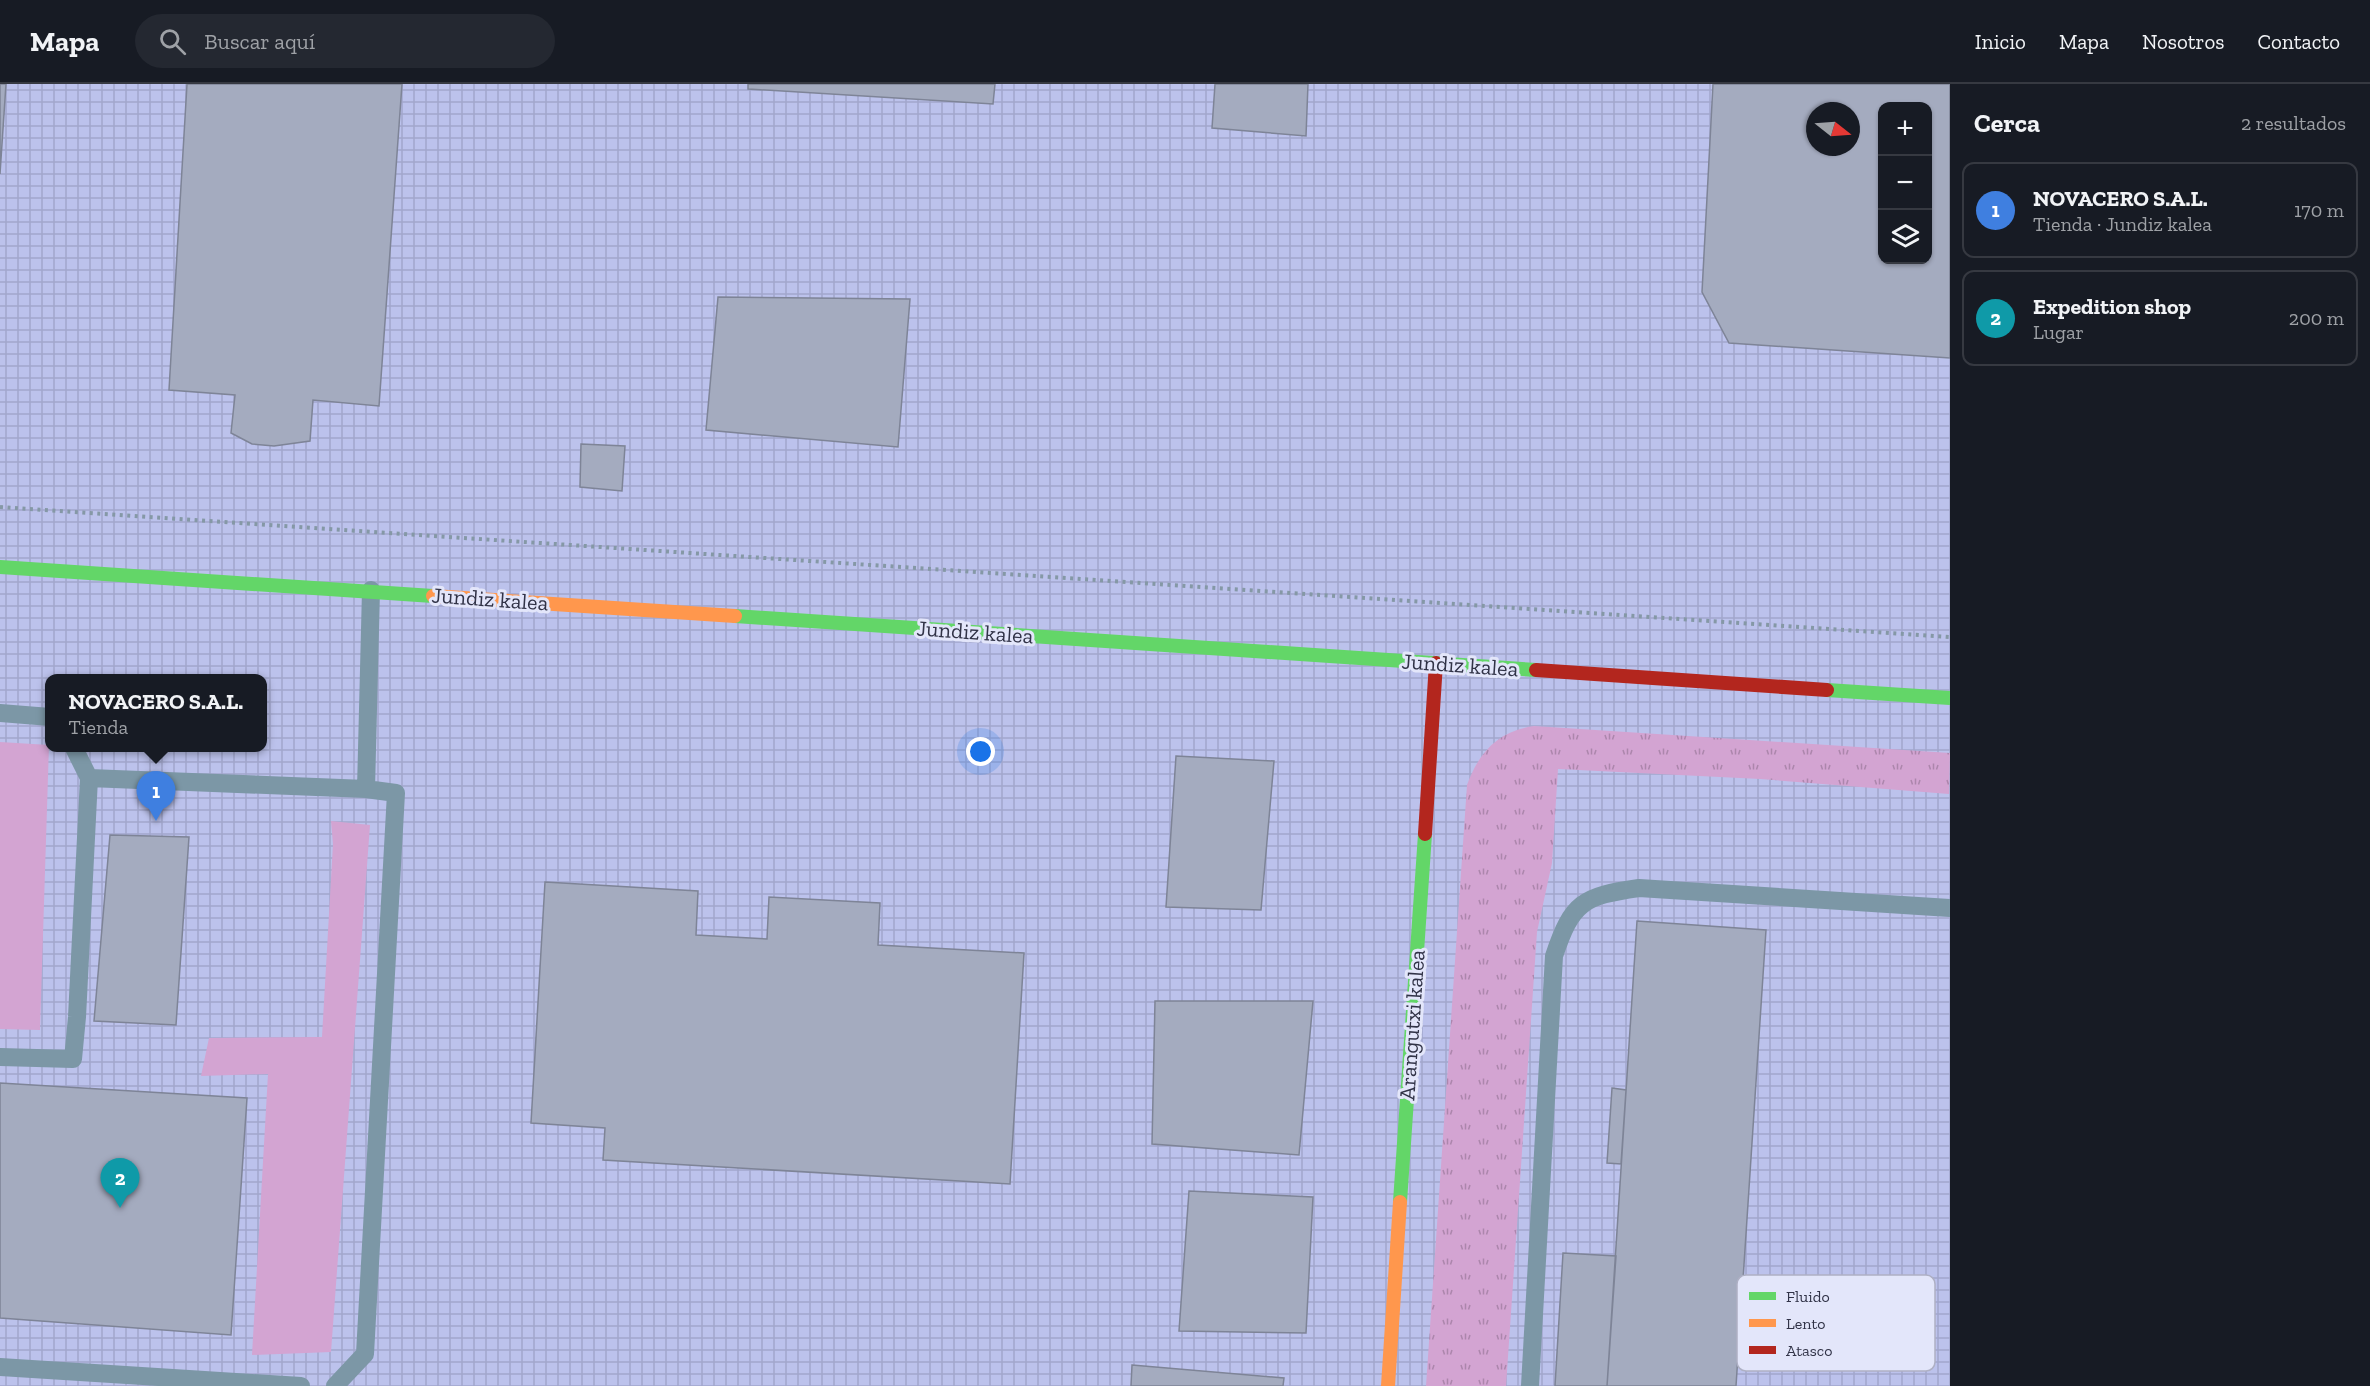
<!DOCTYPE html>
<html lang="es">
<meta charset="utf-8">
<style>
:root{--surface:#171b24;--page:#242831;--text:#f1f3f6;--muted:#9ea1a6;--line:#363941;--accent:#66697f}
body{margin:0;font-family:"Zilla Slab",serif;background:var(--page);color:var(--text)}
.controls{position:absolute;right:18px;top:18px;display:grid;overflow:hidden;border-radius:12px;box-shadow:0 2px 4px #0004}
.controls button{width:54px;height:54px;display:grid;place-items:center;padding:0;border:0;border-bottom:2px solid var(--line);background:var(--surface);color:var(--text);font:30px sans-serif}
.compass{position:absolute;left:1806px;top:18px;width:54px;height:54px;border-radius:50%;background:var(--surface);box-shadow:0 2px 4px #0004;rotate:107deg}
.you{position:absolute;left:981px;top:668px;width:21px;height:21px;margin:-15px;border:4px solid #fff;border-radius:50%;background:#1a73e8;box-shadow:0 0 0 9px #1a73e833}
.badge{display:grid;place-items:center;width:39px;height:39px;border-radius:50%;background:var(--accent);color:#fff;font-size:20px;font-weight:700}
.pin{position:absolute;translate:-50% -50px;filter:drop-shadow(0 2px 3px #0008)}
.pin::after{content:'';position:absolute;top:32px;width:21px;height:18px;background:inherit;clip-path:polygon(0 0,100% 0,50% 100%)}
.popup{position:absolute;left:45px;top:590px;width:222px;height:78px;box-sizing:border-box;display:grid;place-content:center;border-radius:12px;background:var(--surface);filter:drop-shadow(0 2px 4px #0005);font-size:20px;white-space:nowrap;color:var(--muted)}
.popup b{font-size:22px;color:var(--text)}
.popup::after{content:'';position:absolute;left:50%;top:100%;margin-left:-12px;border:12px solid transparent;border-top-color:var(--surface)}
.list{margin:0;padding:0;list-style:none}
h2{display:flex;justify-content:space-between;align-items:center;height:78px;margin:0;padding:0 24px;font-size:26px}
h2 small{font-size:20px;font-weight:400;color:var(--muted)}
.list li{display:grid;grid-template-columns:39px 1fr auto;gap:18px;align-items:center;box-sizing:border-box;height:96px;margin:0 12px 12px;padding:0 12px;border:2px solid var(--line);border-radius:12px}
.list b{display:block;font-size:22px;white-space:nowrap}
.list p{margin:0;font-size:20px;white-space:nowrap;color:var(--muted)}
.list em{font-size:20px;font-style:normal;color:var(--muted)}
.icon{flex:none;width:33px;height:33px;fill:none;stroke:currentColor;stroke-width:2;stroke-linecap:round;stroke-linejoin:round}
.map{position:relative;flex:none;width:1950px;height:1302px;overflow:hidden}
header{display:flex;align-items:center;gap:36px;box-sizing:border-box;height:84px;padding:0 30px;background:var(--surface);border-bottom:2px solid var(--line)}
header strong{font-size:28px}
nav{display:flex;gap:33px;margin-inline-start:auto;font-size:21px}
.search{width:420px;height:54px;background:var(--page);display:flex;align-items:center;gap:15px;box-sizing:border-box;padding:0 21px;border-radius:33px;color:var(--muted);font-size:22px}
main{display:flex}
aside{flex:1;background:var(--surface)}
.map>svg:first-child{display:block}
.industrial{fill:url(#industrial-grid);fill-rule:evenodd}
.grass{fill:url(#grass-tufts)}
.park{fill:#d3a4d2}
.building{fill:#a4abbf;stroke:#7e8497;stroke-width:1.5;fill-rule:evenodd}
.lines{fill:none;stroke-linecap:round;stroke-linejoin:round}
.path{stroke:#8598a6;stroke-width:4;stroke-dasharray:3 4.5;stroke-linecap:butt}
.lane{stroke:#7c97a6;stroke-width:18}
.fast{stroke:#63d668;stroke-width:14}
.slow{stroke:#ff974d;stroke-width:14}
.jam{stroke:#b3261e;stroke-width:14}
.labels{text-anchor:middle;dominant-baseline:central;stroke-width:6;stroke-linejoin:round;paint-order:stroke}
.street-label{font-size:22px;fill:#313347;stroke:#e3e6fa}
.key{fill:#e3e6fa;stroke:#aeb0c4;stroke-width:1.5}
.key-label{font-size:16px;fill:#313347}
</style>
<header>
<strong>Mapa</strong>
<div class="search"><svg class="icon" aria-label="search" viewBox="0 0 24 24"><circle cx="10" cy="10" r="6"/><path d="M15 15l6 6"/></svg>Buscar aquí</div>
<nav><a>Inicio</a><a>Mapa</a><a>Nosotros</a><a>Contacto</a></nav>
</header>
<main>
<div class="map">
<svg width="1950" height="1302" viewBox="0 0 1950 1302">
<defs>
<pattern id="industrial-grid" width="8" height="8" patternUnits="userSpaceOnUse" patternTransform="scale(1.5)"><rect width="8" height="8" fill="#bcc2ec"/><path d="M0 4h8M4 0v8" fill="none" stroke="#a2a7cc"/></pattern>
<pattern id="grass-tufts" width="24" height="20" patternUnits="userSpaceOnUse" patternTransform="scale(1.5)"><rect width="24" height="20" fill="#d3a4d2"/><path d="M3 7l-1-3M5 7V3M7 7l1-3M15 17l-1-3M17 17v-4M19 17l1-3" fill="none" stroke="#ac86ac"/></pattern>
</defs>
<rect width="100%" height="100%" fill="#c9cde7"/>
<!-- industrial -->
<path class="industrial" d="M0 0H1950V1302H0ZM1882 22H1928V176H1882ZM1815 27H1851V63H1815ZM50 594H262V664H50Z"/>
<!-- grass -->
<path class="grass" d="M1534 642 1950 669 1949 710 1760 695 1558 685 1552 779 1537 848 1506 1302H1426L1467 701C1479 668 1498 647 1534 642Z"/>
<!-- park -->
<path class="park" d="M0 658 49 661 40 946 0 945Z
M331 737 370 741 331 1268 252 1271 268 990 201 992 209 954 322 953 333 760Z"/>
<!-- building -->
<path class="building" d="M0 0H6L0 90Z
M187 0H402L379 322 313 316 310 357 274 362 252 360 231 349 235 311 169 306Z
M748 0H995L993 20 748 5Z
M1215 0H1308L1306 52 1212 44Z
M1713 0H1950V274L1729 259 1702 208ZM1882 22H1928V176H1882ZM1815 27H1851V63H1815Z
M718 213 910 215 898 363 706 346Z
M581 360 625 362 622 407 580 403Z
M1176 672 1274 677 1261 826 1166 823Z
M110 751 189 753 176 941 94 937Z
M545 798 698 807 696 851 767 855 769 813 880 819 878 861 1024 869 1010 1100 603 1076 605 1044 531 1039Z
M1637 837 1766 846 1736 1302H1607Z
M1155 917H1313L1299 1071 1152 1060Z
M0 999 247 1014 231 1251 0 1234Z
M1612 1004 1626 1006 1621 1080 1607 1079Z
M1189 1107 1313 1113 1306 1249 1179 1247Z
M1563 1169 1616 1172 1607 1302H1555Z
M1132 1281 1284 1294 1283 1302H1131Z"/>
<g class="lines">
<!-- path -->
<path class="path" d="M0 423 1950 553"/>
<!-- lane -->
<path class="lane" d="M0 629 50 633
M74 664 89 694 366 705 371 506
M0 973 73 975 77 933 89 694
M0 1283 301 1302
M335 1302 365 1270 396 709 366 705
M1530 1302 1554 872C1572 818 1583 812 1639 804L1950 824"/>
<!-- fast -->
<path class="fast" d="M0 483 433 512
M735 532 1536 586
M1827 606 1950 614
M1400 1118 1425 750"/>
<!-- slow -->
<path class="slow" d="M433 512 735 532
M1388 1302 1400 1118"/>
<!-- jam -->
<path class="jam" d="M1536 586 1827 606
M1425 750 1436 579"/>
</g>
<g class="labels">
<!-- street labels -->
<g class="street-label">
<text transform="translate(490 515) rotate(4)">Jundiz kalea</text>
<text transform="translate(975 548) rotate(4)">Jundiz kalea</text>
<text transform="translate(1460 581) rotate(4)">Jundiz kalea</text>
<text transform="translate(1412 941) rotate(-86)">Arangutxi kalea</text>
</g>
</g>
<!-- legend -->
<rect x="1737" y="1191" width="198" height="96" rx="9" class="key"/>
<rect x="1749" y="1208" width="27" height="8" fill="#63d668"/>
<rect x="1749" y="1235" width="27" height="8" fill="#ff974d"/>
<rect x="1749" y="1262" width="27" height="8" fill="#b3261e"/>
<g class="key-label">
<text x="1786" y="1218">Fluido</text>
<text x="1786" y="1245">Lento</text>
<text x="1786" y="1272">Atasco</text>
</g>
</svg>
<div class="controls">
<button>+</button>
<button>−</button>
<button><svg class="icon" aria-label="layers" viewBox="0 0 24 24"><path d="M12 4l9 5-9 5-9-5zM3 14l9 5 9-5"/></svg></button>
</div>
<svg class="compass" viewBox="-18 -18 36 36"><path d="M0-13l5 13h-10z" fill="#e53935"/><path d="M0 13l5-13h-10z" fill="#9ea1a6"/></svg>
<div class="you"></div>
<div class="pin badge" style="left:156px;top:737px;background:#3f7fe0">1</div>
<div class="popup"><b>NOVACERO S.A.L.</b>Tienda</div>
<div class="pin badge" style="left:120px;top:1124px;background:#0f9aa8">2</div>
</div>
<aside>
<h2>Cerca<small>2 resultados</small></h2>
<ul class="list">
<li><span class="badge" style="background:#3f7fe0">1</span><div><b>NOVACERO S.A.L.</b><p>Tienda · Jundiz kalea</p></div><em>170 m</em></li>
<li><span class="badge" style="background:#0f9aa8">2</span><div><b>Expedition shop</b><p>Lugar</p></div><em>200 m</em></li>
</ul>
</aside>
</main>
